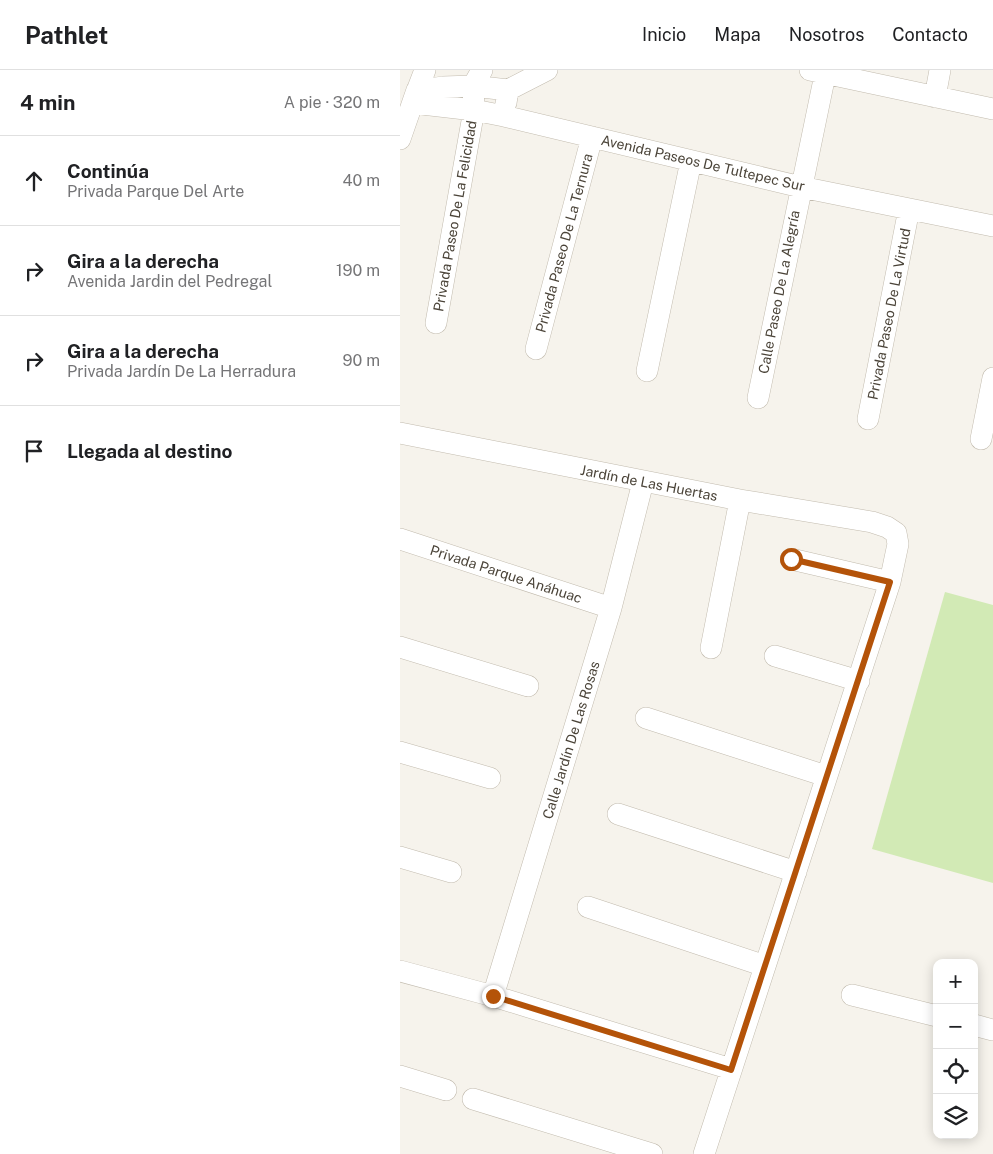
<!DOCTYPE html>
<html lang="es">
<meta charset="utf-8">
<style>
:root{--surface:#fff;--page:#f2f2f2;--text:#202124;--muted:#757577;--line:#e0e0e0}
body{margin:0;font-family:"Public Sans",sans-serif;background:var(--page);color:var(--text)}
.controls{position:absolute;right:15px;bottom:15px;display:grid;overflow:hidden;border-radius:10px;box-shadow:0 2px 12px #0003}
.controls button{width:45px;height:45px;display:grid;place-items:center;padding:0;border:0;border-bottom:1px solid var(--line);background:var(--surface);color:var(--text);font:25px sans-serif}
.stop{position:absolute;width:15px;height:15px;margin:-11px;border:4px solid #b45309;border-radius:50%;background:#fff}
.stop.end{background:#b45309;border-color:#fff;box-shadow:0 1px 5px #0008}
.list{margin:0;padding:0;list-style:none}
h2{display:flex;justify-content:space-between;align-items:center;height:65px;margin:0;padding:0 20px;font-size:21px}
h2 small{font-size:16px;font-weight:400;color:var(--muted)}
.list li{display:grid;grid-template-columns:32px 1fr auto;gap:15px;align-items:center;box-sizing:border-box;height:90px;padding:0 20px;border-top:1px solid var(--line)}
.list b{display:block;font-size:19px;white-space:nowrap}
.list p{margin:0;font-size:16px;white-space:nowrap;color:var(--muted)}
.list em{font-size:16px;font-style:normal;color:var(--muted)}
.icon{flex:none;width:28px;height:28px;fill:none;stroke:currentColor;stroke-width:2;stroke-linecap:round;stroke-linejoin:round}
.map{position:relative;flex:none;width:593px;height:1084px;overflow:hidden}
header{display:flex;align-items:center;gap:30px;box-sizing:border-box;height:70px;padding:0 25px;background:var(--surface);border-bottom:1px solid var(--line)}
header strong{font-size:24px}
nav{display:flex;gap:28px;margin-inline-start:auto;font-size:18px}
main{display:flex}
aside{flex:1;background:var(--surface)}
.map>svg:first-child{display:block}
.green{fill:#d2eab5}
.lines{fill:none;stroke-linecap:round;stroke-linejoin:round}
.minor-casing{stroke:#c2bbae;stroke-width:22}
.minor{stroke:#fff;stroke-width:21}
.route{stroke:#b45309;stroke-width:6}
.labels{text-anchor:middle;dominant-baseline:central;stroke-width:5;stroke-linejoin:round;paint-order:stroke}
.street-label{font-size:14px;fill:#4b4439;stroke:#fff}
</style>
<header>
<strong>Pathlet</strong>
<nav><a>Inicio</a><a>Mapa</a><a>Nosotros</a><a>Contacto</a></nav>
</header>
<main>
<aside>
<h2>4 min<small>A pie · 320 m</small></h2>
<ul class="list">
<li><svg class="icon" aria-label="ahead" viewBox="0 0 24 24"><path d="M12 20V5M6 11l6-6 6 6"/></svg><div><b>Continúa</b><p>Privada Parque Del Arte</p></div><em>40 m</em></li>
<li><svg class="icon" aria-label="right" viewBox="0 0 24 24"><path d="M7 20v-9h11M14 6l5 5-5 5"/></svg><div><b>Gira a la derecha</b><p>Avenida Jardin del Pedregal</p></div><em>190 m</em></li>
<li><svg class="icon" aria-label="right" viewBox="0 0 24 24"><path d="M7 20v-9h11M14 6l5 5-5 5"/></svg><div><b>Gira a la derecha</b><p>Privada Jardín De La Herradura</p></div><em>90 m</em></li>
<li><svg class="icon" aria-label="arrive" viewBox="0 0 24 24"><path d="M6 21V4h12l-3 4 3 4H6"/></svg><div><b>Llegada al destino</b></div></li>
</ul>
</aside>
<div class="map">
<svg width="593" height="1084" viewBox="0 0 593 1084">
<rect width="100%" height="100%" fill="#f6f3ec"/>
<!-- green -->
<path class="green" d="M545 522 593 535V813L472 779Z"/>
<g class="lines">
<defs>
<path id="minor" d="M25 0 17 21 43 17 73 16 82 0
M410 0 593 39
M535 27 540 0
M13 33 74 40 104 46 401 117 593 156
M106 33 108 20 147 0
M0 69 17 20
M36 253 74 40 73 16 108 20
M136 279 192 67
M247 301 291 91
M358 328 426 0
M468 349 509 139
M0 363 340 430 472 452 487 457 496 463 498 474 490 512 304 1084
M581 369 593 308
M0 469 211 538
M391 489 490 512
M0 577 128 616
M311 578 340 430
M375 586 459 611
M246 648 426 706
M0 682 90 708
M218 744 396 802
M0 787 51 802
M188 837 365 896
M0 901 93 926 331 999
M452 925 537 946
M93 926 211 538 243 412
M574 955 593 960
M0 1006 46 1020
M73 1029 252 1084"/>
</defs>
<!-- minor casing -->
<use href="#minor" class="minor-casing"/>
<!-- minor -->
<use href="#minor" class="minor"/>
</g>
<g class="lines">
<!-- route -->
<path class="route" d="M93 926 331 1000 490 512 391 489"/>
</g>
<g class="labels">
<!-- street labels -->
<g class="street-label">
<text transform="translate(303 93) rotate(13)">Avenida Paseos De Tultepec Sur</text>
<text transform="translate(55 146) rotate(-80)">Privada Paseo De La Felicidad</text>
<text transform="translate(164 173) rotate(-75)">Privada Paseo De La Ternura</text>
<text transform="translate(379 222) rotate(-79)">Calle Paseo De La Alegría</text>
<text transform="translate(489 244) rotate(-79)">Privada Paseo De La Virtud</text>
<text transform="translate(249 413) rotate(11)">Jardín de Las Huertas</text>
<text transform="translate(106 504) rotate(18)">Privada Parque Anáhuac</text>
<text transform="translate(171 670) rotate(-73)">Calle Jardín De Las Rosas</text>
</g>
</g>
</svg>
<div class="controls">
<button>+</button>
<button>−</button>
<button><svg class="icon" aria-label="locate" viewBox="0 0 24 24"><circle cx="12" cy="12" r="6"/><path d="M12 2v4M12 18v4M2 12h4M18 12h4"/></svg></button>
<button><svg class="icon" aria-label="layers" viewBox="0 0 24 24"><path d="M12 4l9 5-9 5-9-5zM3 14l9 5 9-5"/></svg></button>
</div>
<div class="stop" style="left:391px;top:489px"></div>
<div class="stop end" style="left:93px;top:926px"></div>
</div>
</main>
